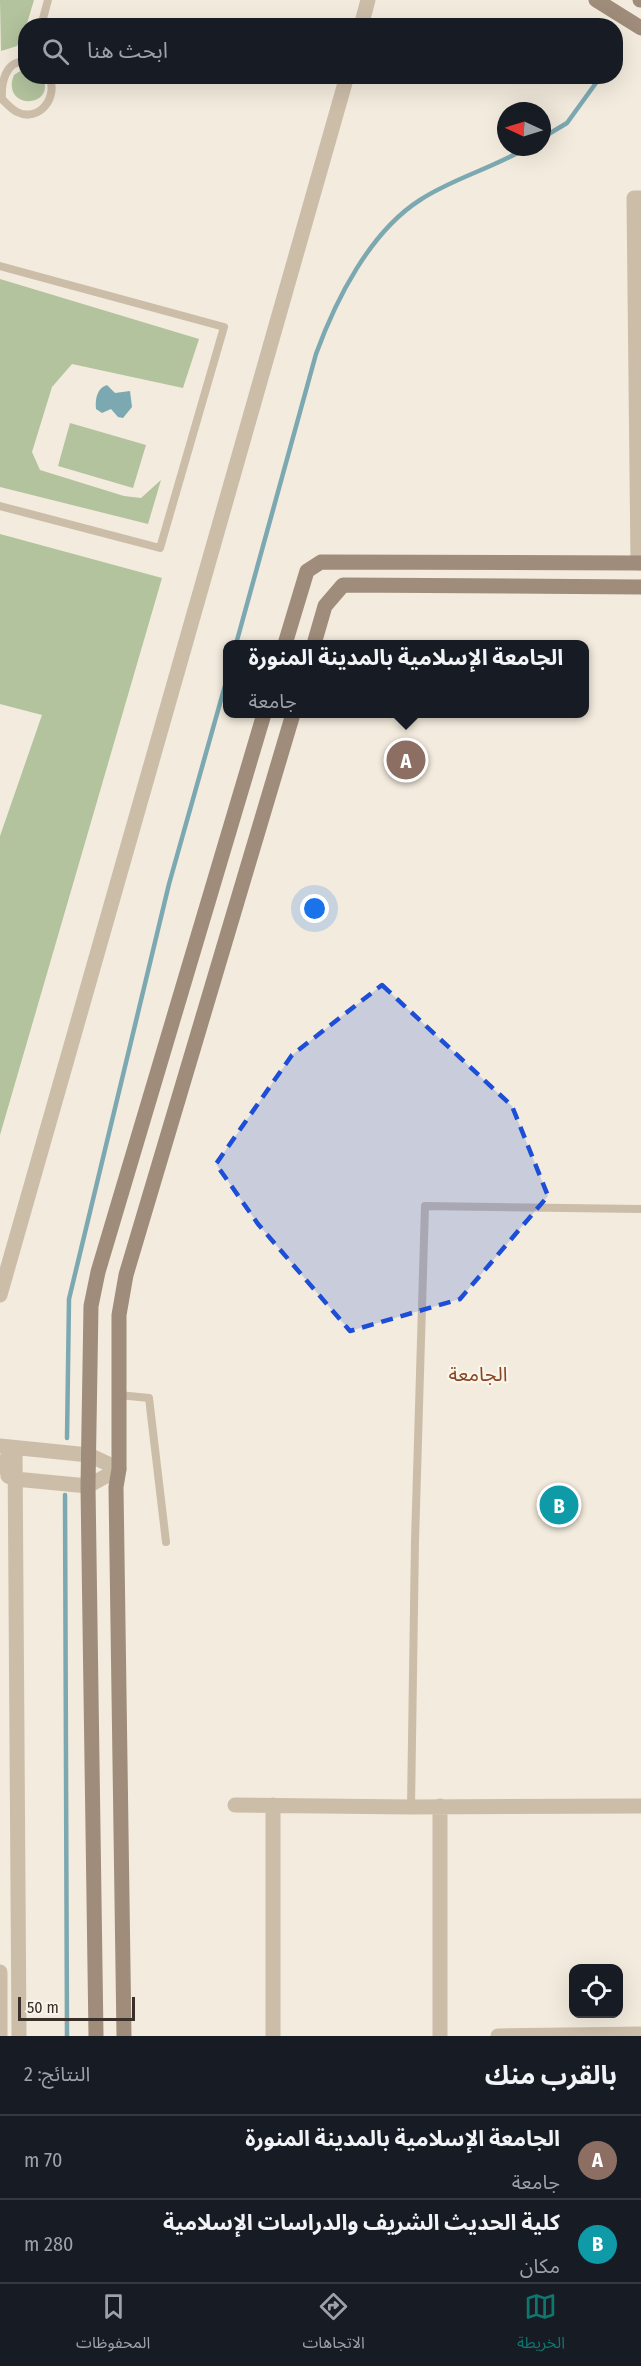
<!DOCTYPE html>
<html lang="ar">
<meta charset="utf-8">
<style>
:root{--surface:#171b24;--page:#242831;--text:#f1f3f6;--muted:#9ea1a6;--line:#363941;--accent:#0f766e}
body{margin:0;font-family:"Fira Sans Condensed","Noto Sans Arabic",sans-serif;background:var(--page);color:var(--text);direction:rtl}
.controls{position:absolute;right:18px;bottom:18px;display:grid;overflow:hidden;border-radius:12px;box-shadow:0 6px 24px #0002}
.controls button{width:54px;height:54px;display:grid;place-items:center;padding:0;border:0;border-bottom:2px solid var(--line);background:var(--surface);color:var(--text);font:30px sans-serif}
.compass{position:absolute;left:497px;top:102px;width:54px;height:54px;border-radius:50%;background:var(--surface);box-shadow:0 6px 24px #0002;rotate:274deg}
.scale{position:absolute;left:18px;bottom:15px;width:117px;box-sizing:border-box;padding-left:6px;border:3px solid #383029;border-top:0;font-size:16px;line-height:21px;white-space:nowrap;color:#383029;-webkit-text-stroke:4px #faf5ea;paint-order:stroke}
.you{position:absolute;left:315px;top:909px;width:21px;height:21px;margin:-15px;border:4px solid #fff;border-radius:50%;background:#1a73e8;box-shadow:0 0 0 9px #1a73e833}
.badge{display:grid;place-items:center;width:39px;height:39px;border-radius:50%;background:var(--accent);color:#fff;font-size:20px;font-weight:700}
.pin{position:absolute;translate:-50% -50%;border:3px solid #fff;box-shadow:0 2px 6px #0006}
.popup{position:absolute;left:223px;top:640px;width:366px;height:78px;box-sizing:border-box;display:grid;place-content:center;border-radius:12px;background:var(--surface);filter:drop-shadow(0 2px 4px #0005);font-size:20px;white-space:nowrap;color:var(--muted)}
.popup b{font-size:22px;color:var(--text)}
.popup::after{content:'';position:absolute;left:50%;top:100%;margin-left:-12px;border:12px solid transparent;border-top-color:var(--surface)}
.list{margin:0;padding:0;list-style:none}
h2{display:flex;justify-content:space-between;align-items:center;height:78px;margin:0;padding:0 24px;font-size:26px}
h2 small{font-size:20px;font-weight:400;color:var(--muted)}
.list li{display:grid;grid-template-columns:39px 1fr auto;gap:18px;align-items:center;box-sizing:border-box;height:84px;padding:0 24px;border-top:2px solid var(--line)}
.list b{display:block;font-size:22px;white-space:nowrap}
.list p{margin:0;font-size:20px;white-space:nowrap;color:var(--muted)}
.list em{font-size:20px;font-style:normal;color:var(--muted)}
.icon{flex:none;width:33px;height:33px;fill:none;stroke:currentColor;stroke-width:2;stroke-linecap:round;stroke-linejoin:round}
.map{position:relative;flex:none;width:641px;height:2036px;overflow:hidden;direction:ltr}
.search{position:absolute;background:var(--surface);box-shadow:0 6px 24px #0002;left:18px;right:18px;top:18px;height:66px;display:flex;align-items:center;gap:15px;box-sizing:border-box;padding:0 21px;border-radius:24px;color:var(--muted);font-size:22px}
.sheet{height:246px;background:var(--surface)}
nav{display:flex;justify-content:space-around;align-items:center;box-sizing:border-box;height:84px;border-top:2px solid var(--line);background:var(--surface);font-size:16px;color:var(--muted)}
nav a{display:grid;justify-items:center;gap:3px}
nav .on{color:var(--accent)}
.map>svg:first-child{display:block}
.green{fill:#b2c39d}
.water{fill:#7ca9b1}
.lines{fill:none;stroke-linecap:round;stroke-linejoin:round}
.stream{stroke:#7ca9b1;stroke-width:4.5}
.lane{stroke:#ccbda9;stroke-width:8}
.street{stroke:#ccbda9;stroke-width:15}
.secondary{stroke:#9f8c7a;stroke-width:15}
.marked{fill:#1d4ed8;fill-opacity:0.2;stroke:#1d4ed8;stroke-width:4.5;stroke-dasharray:12 8;stroke-linejoin:round}
.labels{text-anchor:middle;dominant-baseline:central;stroke-width:4.5;stroke-linejoin:round;paint-order:stroke}
.neighbourhood-label{font-size:20px;fill:#894520;stroke:#faf5ea}
</style>
<div class="map">
<svg width="641" height="2036" viewBox="0 0 641 2036">
<rect width="100%" height="100%" fill="#f3ebdd"/>
<!-- green -->
<path class="green" d="M0 0H34L25 30 17 46 1 51Z
M25 68 26 76 43 77C56 110 0 109 14 75Z
M0 279 199 339 183 388 72 364 52 387 32 452 40 470 124 496 141 498 161 480 148 524 0 487Z
M70 423 146 445 133 488 58 466Z
M0 534 162 578 0 1135V836L42 715 0 704Z"/>
<!-- water -->
<path class="water" d="M107 385 115 393 130 391 132 407 123 418 118 417 111 409 102 413 96 409C95 399 97 388 107 385Z"/>
<g class="lines">
<!-- stream -->
<path class="stream" d="M616 47V46
M542 138 567 123 601 76
M236 644 316 354C336 299 370 232 420 200 453 178 494 168 528 147
M67 1438 69 1299 169 884 228 675
M65 1495 67 2036"/>
<!-- lane -->
<path class="lane" d="M41 26 48 0
M26 61C5 61 1 83 2 99 7 104 11 109 17 112 39 123 59 97 49 76
M0 266 224 327 160 548 0 506
M119 1395 149 1398 166 1542
M411 1807 415 1541 425 1206 641 1209"/>
<!-- street -->
<path class="street" d="M361 26 368 0
M638 563 634 198H641
M0 1295 347 76
M0 1446 89 1455 119 1469 88 1486 15 1479 8 1476
M0 1467 15 1448 19 2036
M235 1805 411 1807 641 1806
M0 1972V2036
M273 2036V1805
M440 2036V1806
M498 2036 641 2034"/>
<!-- secondary -->
<path class="secondary" d="M596 0 641 28
M640 0H641
M285 644 307 571 321 562 641 563
M314 644 325 606 343 585 641 587
M96 2036 88 1486 91 1306 98 1272 264 714
M124 2036 116 1487 119 1469V1315L126 1275 293 714"/>
</g>
<!-- marked area -->
<path class="marked" d="M382 985 512 1106 548 1196 460 1299 350 1331 258 1224 216 1164 292 1055Z"/>
<g class="labels">
<!-- neighbourhood labels -->
<g class="neighbourhood-label">
<text x="478" y="1374">الجامعة</text>
</g>
</g>
</svg>
<div class="controls">
<button><svg class="icon" aria-label="locate" viewBox="0 0 24 24"><circle cx="12" cy="12" r="6"/><path d="M12 2v4M12 18v4M2 12h4M18 12h4"/></svg></button>
</div>
<svg class="compass" viewBox="-18 -18 36 36"><path d="M0-13l5 13h-10z" fill="#e53935"/><path d="M0 13l5-13h-10z" fill="#9ea1a6"/></svg>
<div class="scale">50 m</div>
<div class="you"></div>
<div class="pin badge" style="left:406px;top:760px;background:#8d6e63">A</div>
<div class="popup"><b>الجامعة الإسلامية بالمدينة المنورة</b>جامعة</div>
<div class="pin badge" style="left:559px;top:1505px;background:#0f9aa8">B</div>
<div class="search"><svg class="icon" aria-label="search" viewBox="0 0 24 24"><circle cx="10" cy="10" r="6"/><path d="M15 15l6 6"/></svg>ابحث هنا</div>
</div>
<section class="sheet">
<h2>بالقرب منك<small>النتائج: 2</small></h2>
<ul class="list">
<li><span class="badge" style="background:#8d6e63">A</span><div><b>الجامعة الإسلامية بالمدينة المنورة</b><p>جامعة</p></div><em>70 m</em></li>
<li><span class="badge" style="background:#0f9aa8">B</span><div><b>كلية الحديث الشريف والدراسات الإسلامية</b><p>مكان</p></div><em>280 m</em></li>
</ul>
</section>
<nav>
<a class="on"><svg class="icon" aria-label="map" viewBox="0 0 24 24"><path d="M3 6l6-2 6 2 6-2v14l-6 2-6-2-6 2zM9 4v14M15 6v14"/></svg>الخريطة</a>
<a><svg class="icon" aria-label="directions" viewBox="0 0 24 24"><path d="M12 3l9 9-9 9-9-9zM9 14v-3h6M13 9l2 2-2 2"/></svg>الاتجاهات</a>
<a><svg class="icon" aria-label="saved" viewBox="0 0 24 24"><path d="M7 4h10v16l-5-4-5 4z"/></svg>المحفوظات</a>
</nav>
